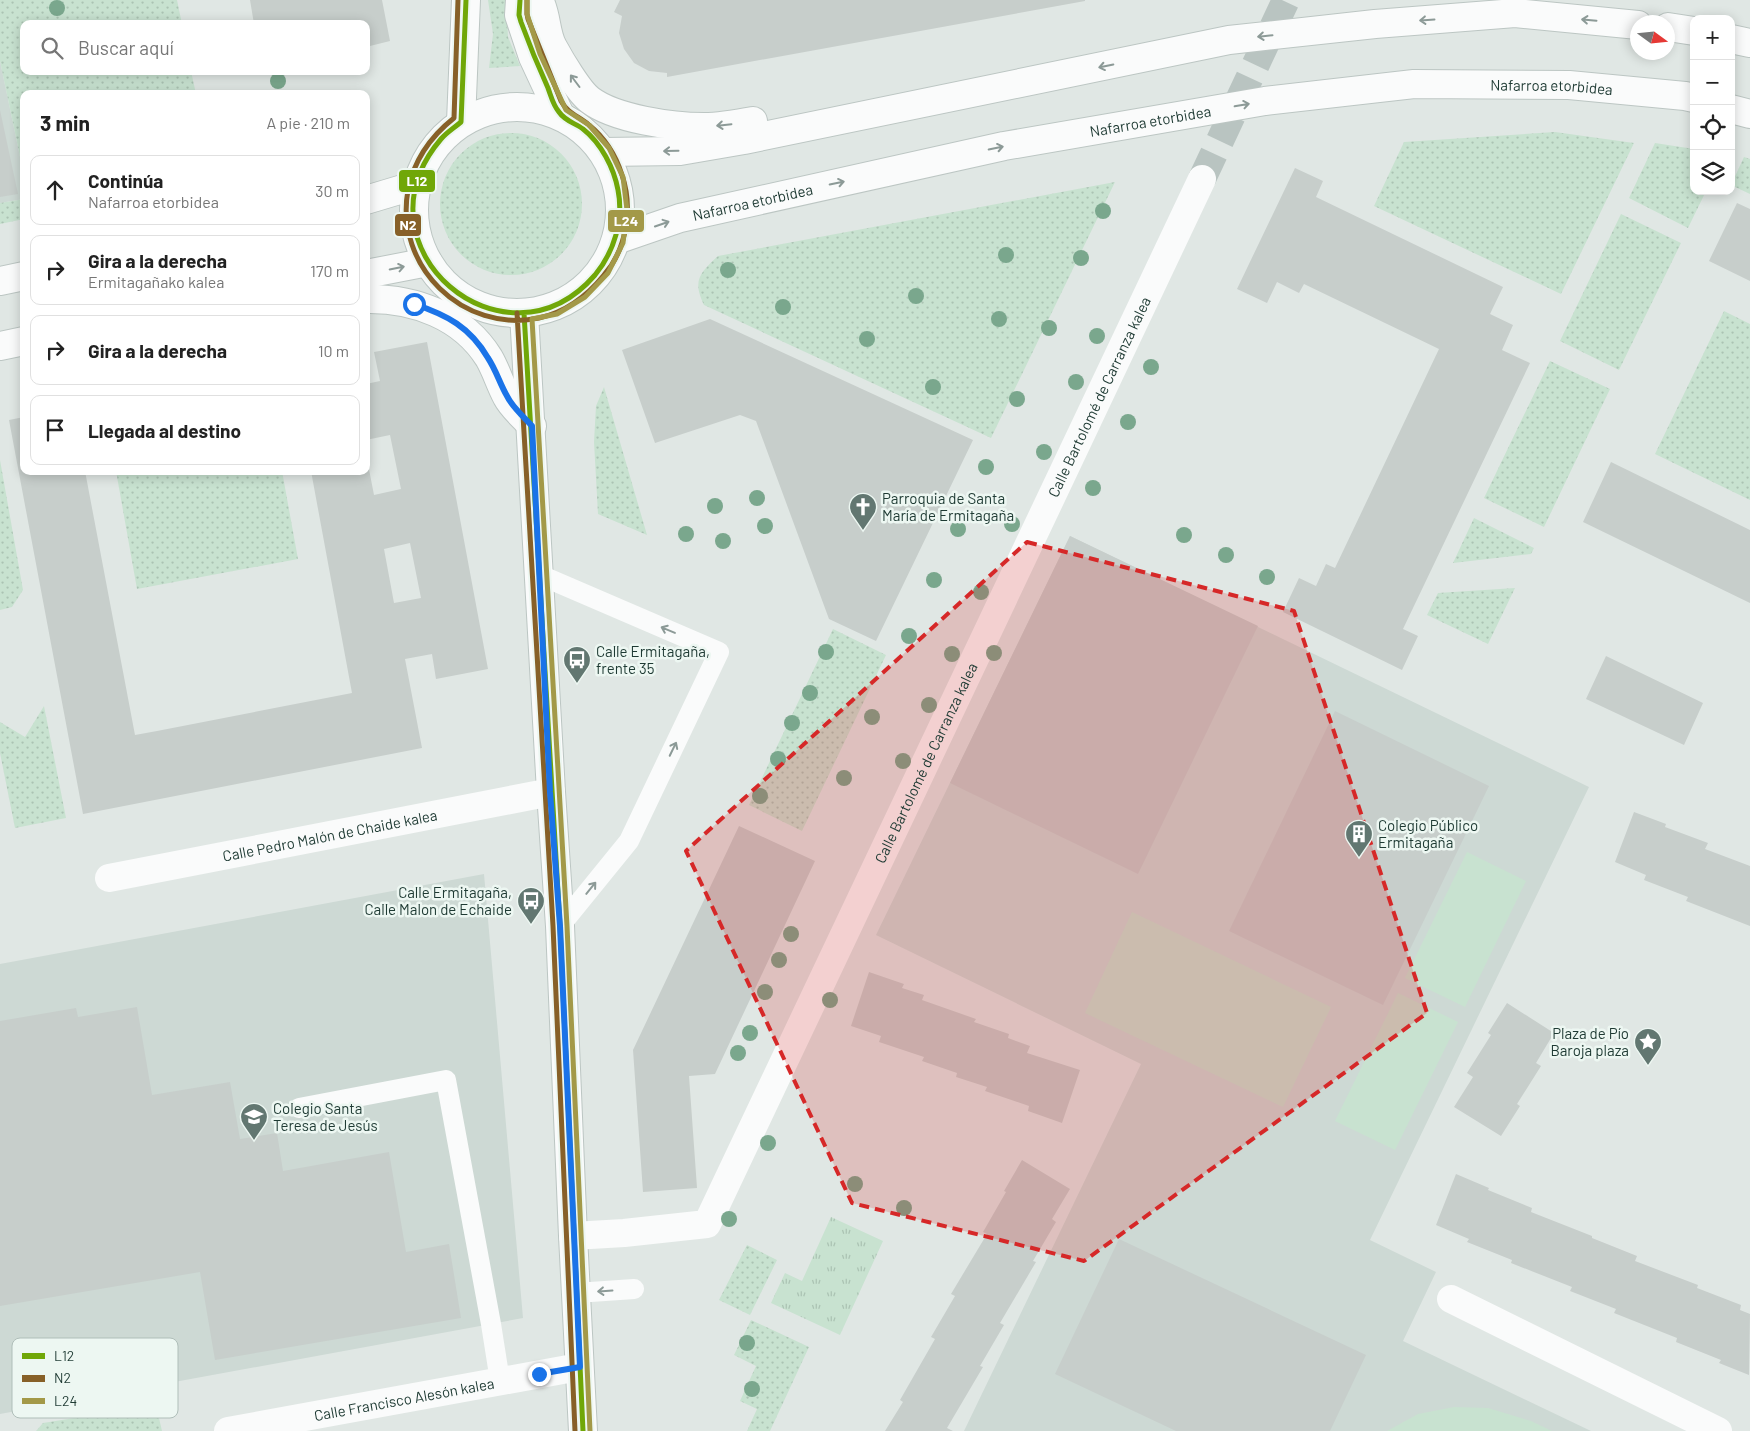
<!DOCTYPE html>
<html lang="es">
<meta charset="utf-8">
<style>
:root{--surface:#fff;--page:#f6f6f6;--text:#222;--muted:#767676;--line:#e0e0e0}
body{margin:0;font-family:Barlow,sans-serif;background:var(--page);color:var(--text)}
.controls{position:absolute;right:15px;top:15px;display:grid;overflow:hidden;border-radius:10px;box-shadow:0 2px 12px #0003}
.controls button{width:45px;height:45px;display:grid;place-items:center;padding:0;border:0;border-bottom:1px solid var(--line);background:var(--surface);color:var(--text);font:25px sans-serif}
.compass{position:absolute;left:1630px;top:15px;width:45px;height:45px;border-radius:50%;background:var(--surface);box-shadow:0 2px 12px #0003;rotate:105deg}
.stop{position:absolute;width:15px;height:15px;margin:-11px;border:4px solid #1a73e8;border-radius:50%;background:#fff}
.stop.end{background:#1a73e8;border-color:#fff;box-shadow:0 1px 5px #0008}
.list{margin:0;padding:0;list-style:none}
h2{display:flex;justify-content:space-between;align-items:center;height:65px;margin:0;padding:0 20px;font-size:21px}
h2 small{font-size:16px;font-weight:400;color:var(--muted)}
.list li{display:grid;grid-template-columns:32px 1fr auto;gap:15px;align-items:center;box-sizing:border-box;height:70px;margin:0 10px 10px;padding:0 10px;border:1px solid var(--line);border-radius:10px}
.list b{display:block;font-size:19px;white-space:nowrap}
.list p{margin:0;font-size:16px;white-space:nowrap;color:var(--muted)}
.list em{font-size:16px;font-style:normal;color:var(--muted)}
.icon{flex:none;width:28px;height:28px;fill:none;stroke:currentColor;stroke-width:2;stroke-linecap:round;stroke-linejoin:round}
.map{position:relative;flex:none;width:1750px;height:1431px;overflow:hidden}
.search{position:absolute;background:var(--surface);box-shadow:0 2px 12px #0003;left:20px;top:20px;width:350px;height:55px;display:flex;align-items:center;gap:12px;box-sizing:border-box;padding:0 18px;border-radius:10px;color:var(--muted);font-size:19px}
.panel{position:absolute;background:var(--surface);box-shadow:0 2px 12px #0003;left:20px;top:90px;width:350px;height:385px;border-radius:10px}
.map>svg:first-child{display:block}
.built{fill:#cdd9d4}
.grass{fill:url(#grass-dots)}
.park{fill:url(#park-tufts)}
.garden{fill:#c8e2d0}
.building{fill:#c7cecb;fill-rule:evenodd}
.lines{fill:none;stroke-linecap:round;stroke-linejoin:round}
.street-tunnel{stroke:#b9c4c1;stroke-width:28;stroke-dasharray:28 14;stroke-linecap:butt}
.secondary-casing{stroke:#bcc6c3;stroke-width:30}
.lane{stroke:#fafbfb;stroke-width:20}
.street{stroke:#fafbfb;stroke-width:28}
.secondary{stroke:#fafbfb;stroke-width:28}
.bus-1-casing{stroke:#edf7f2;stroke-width:9}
.bus-2-casing{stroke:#edf7f2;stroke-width:9}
.bus-3-casing{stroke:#edf7f2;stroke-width:9}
.bus-1{stroke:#70a708;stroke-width:5}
.bus-2{stroke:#876028;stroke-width:5}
.bus-3{stroke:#a39948;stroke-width:5}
.tree{fill:#7aa78d}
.oneway{stroke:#8c9a97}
.route{stroke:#1a73e8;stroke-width:6}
.marked{fill:#d62828;fill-opacity:0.2;stroke:#d62828;stroke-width:4;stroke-dasharray:10 6;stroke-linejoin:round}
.labels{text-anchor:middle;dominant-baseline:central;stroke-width:5;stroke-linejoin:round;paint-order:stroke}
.street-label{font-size:15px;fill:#1e3a33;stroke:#edf7f2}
.poi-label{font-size:15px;fill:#1e3a33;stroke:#edf7f2;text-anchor:start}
.key{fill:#edf7f2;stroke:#afbeb9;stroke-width:1}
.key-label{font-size:14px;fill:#1e3a33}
.line-badge{stroke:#edf7f2;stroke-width:2}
.badge-label{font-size:14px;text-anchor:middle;font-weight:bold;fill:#fff}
</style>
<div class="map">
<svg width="1750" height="1431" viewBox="0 0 1750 1431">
<defs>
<pattern id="grass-dots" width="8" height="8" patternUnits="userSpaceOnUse" patternTransform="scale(1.25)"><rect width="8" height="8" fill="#c8e2d0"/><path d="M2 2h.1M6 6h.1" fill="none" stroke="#abc3b3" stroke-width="1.8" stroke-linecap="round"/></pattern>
<pattern id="park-tufts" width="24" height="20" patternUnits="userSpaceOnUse" patternTransform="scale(1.25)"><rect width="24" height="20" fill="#c8e2d0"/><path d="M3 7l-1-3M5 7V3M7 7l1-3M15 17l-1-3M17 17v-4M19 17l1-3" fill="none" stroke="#abc3b3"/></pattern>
</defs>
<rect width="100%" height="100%" fill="#e0e7e4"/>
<!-- built -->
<path class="built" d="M0 61 24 176V199L0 203Z
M1070 536 1589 787 1370 1240 1436 1272 1403 1341 1591 1431H964L1141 1064 876 935Z
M484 874 523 1318 0 1414V964Z"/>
<!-- grass -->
<path class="grass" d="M0 0H177L182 24H24V71H191L196 94H24V176L0 61Z
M488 0H506L508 37 520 66 489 68 493 34Z
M1555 132 1634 143 1561 294 1374 206 1404 142Z
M440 204a71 71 0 1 1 142 0a71 71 0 1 1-142 0Z
M1655 143 1694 149V191H1706L1688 228 1629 198Z
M1744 157 1750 159V194L1731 185Z
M1115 182 991 438 704 305C692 280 700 273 718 256Z
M24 199V219L0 224V203Z
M1621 214 1681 243 1619 370 1560 341Z
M1724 311 1750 324V500L1655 454Z
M1550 361 1610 389 1544 527 1484 498Z
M604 387 647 535 598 514 594 442 596 406Z
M0 460 23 590 12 607 0 610Z
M116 471H282L298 559 137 589Z
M1474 518 1534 548 1531 554 1453 563Z
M1515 588 1488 644 1427 615 1438 593Z
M833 629 886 655 802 831 749 805Z
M44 706 66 818 15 828 0 753V722L25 737Z
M747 1245 777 1260 750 1315 719 1300Z
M751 1320 809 1347 770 1431H747L757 1409 740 1401 756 1366 734 1355Z
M143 1407 159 1418 162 1431H36L43 1423Z"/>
<!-- park -->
<path class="park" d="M831 1217 883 1241 840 1335 771 1303 785 1273 802 1281Z"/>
<!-- garden -->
<path class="garden" d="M1467 852 1526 881 1465 1007 1405 978Z
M1132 912 1331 1007 1283 1107 1085 1013Z
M1398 993 1458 1022 1395 1150 1335 1121Z
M1454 1407 1488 1408 1531 1421 1552 1431H1387L1418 1414Z"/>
<!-- building -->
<path class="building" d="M250 0H382L390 41 366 47V24H254Z
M620 0H1085V1L667 77V73L649 71 634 63 624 49 619 33 622 16 614 12Z
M0 110 18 194 0 197Z
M1295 168 1323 181 1316 197 1503 287 1490 314 1513 325 1502 350 1530 363 1403 629 1418 636 1402 670 1283 612 1299 578 1316 586 1326 564 1335 568 1439 349 1304 284 1299 293 1277 282 1267 303 1237 289Z
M1737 203 1750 209V281L1709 261Z
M710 319 973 440 876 641 829 619 756 421 740 415 655 443 622 350Z
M427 342 488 669 436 679 432 654 405 659 422 748 83 814 9 420 24 417V471H85L135 735 157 731 352 693 311 471H366L367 459 374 495 401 489 390 435 366 440V384L380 381 374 352ZM410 543 421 598 394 603 384 549Z
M1611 462 1750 530V603L1583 522Z
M1070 536 1258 626 1138 874 950 783Z
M1606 656 1703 703 1684 745 1586 699Z
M1335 711 1489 786 1383 1005 1229 931Z
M1634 812 1666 824 1665 827 1708 843 1705 849 1750 866V926L1686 901 1688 897 1644 880 1646 875 1615 862Z
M739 826 815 861 715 1074 689 1076 697 1188 643 1192 633 1050Z
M869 972 904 984 902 988 924 995 922 1000 976 1019 974 1022 1009 1034 1008 1038 1030 1046 1027 1053 1080 1070 1062 1123 1028 1111 1029 1106 985 1091 987 1087 956 1077 957 1073 922 1061 924 1057 879 1042 881 1036 851 1026Z
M1507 1003 1554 1033 1536 1063 1541 1066 1517 1104 1520 1106 1501 1136 1454 1107 1473 1077 1467 1073 1491 1035 1488 1033Z
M137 1007 152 1095 230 1082 240 1139 277 1133 283 1171 389 1152 406 1252 449 1244 461 1318 215 1360 200 1272 0 1306V1021L76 1008 78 1017Z
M1022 1160 1070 1189 1052 1219 1056 1222 1033 1261 1036 1262 1000 1323 1004 1325 980 1366 983 1367 947 1428 953 1431H885L903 1402 900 1400 935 1339 931 1337 955 1296 951 1294 987 1234 983 1232 1006 1192 1004 1191Z
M1456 1174 1489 1188 1488 1190 1532 1208 1531 1212 1592 1236V1238L1637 1256 1635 1261 1698 1285 1697 1288 1741 1305 1740 1310 1750 1314 1749 1375 1719 1363 1721 1360 1676 1342 1677 1338 1614 1313 1616 1309 1570 1291 1572 1287 1511 1263 1512 1260 1467 1242 1469 1239 1436 1225Z
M1119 1239 1366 1355 1330 1431H1176L1055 1374Z"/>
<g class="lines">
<!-- street-tunnel -->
<path class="street-tunnel" d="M1202 179 1286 0"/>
<defs>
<g id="secondary">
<path d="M520 0 519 15 533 57 560 115"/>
<path d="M539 0C547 14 545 33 553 47 560 60 579 92 590 100 615 119 673 127 704 127 720 127 737 124 753 121"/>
<path d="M1668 27 1694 31"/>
<path d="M1731 39 1750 43"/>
<circle cx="517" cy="210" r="103"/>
<path d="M1731 109 1750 114"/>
<path d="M461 122 466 0"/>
<path d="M603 152 680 151 744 140 1229 40 1375 24 1515 13 1638 25"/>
<path d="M366 200 416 185"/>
<path id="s4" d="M616 240 680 218 1004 146 1265 101 1414 84 1569 85 1685 96 1694 98"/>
<path d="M366 274 428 262"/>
<path d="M0 281 24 276"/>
<path d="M366 299C414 298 463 316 489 358 496 370 500 384 507 397 512 407 524 417 532 426"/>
<path d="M524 313 551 792 560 926 573 1236 583 1431"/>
<path d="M0 346 24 341"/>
</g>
</defs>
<!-- secondary casing -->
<use href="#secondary" class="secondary-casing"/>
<!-- lane -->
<path class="lane" d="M540 575 719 652 629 841 560 926
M299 1108 446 1080 491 1324 500 1381
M576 1293 634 1289"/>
<!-- street -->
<g class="street">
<path id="s1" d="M109 878 551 792"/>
<path id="s2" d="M573 1236 624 1233 707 1224 1202 179"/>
<path d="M1451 1299 1718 1431"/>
<path id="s3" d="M228 1431 579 1367"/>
</g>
<!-- secondary -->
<use href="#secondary" class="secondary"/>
<defs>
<path id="bus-1" d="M466 0 461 122C454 128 447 132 441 139 349 247 505 379 595 275 614 252 624 220 618 190 614 168 601 143 583 129 575 123 565 121 559 112 553 105 551 96 548 88 538 66 529 44 521 22L519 15 520 0
M524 313 560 926 583 1431"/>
<path id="bus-2" d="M458 0 454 118C430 137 414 160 408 190 394 266 463 334 539 318 566 312 587 296 604 275 627 249 633 207 622 175 616 156 605 138 589 125 579 116 568 114 561 101L528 19 527 14V0
M517 313 553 926 575 1431"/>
<path id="bus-3" d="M527 0V14L540 54 566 110 589 125 609 148 623 177 627 210 623 243 608 273 585 297 557 314 532 319 567 926 590 1431"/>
</defs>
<!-- bus-1 casing -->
<use href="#bus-1" class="bus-1-casing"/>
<!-- bus-2 casing -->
<use href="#bus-2" class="bus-2-casing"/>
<!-- bus-3 casing -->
<use href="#bus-3" class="bus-3-casing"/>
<!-- bus-1 -->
<use href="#bus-1" class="bus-1"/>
<!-- bus-2 -->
<use href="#bus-2" class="bus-2"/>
<!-- bus-3 -->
<use href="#bus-3" class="bus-3"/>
</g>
<!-- trees -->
<g class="tree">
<circle cx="57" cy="8" r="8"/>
<circle cx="278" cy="81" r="8"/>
<circle cx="1103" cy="211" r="8"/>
<circle cx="1006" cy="255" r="8"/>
<circle cx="1081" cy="258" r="8"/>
<circle cx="728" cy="270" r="8"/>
<circle cx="916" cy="296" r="8"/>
<circle cx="783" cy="307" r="8"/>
<circle cx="999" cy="319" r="8"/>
<circle cx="1049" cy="328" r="8"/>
<circle cx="1097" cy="336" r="8"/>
<circle cx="867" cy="339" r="8"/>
<circle cx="1151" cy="367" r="8"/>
<circle cx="1076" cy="382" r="8"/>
<circle cx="933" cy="387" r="8"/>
<circle cx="1017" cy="399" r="8"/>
<circle cx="1128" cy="422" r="8"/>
<circle cx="1044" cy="452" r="8"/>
<circle cx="986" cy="467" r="8"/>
<circle cx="1093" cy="488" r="8"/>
<circle cx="757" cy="498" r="8"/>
<circle cx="715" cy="506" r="8"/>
<circle cx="1012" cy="524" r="8"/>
<circle cx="765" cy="526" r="8"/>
<circle cx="958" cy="529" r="8"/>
<circle cx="686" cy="534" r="8"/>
<circle cx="1184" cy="535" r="8"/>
<circle cx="723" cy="541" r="8"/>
<circle cx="1226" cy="555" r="8"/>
<circle cx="1267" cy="577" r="8"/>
<circle cx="934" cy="580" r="8"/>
<circle cx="981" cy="592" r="8"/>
<circle cx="909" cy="636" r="8"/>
<circle cx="826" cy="652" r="8"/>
<circle cx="994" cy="653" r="8"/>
<circle cx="952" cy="654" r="8"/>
<circle cx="810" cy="693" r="8"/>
<circle cx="929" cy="705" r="8"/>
<circle cx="872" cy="717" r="8"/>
<circle cx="792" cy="723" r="8"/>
<circle cx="778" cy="759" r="8"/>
<circle cx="903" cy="761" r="8"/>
<circle cx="844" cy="778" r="8"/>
<circle cx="760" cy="796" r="8"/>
<circle cx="791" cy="934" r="8"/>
<circle cx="779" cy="960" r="8"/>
<circle cx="765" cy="992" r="8"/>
<circle cx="830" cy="1000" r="8"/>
<circle cx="750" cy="1033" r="8"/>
<circle cx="738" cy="1053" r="8"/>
<circle cx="768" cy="1143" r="8"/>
<circle cx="855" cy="1184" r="8"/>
<circle cx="904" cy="1208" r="8"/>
<circle cx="729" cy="1219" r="8"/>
<circle cx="747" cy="1343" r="8"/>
<circle cx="752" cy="1389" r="8"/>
</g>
<!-- one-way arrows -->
<defs><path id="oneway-shaft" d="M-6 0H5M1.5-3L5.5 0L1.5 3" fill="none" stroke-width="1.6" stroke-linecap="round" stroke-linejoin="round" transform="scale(1.25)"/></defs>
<g class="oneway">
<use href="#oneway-shaft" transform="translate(1427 20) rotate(176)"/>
<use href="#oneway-shaft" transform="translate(1589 20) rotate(-175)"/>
<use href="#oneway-shaft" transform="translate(1265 36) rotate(174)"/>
<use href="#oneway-shaft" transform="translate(1106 66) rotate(168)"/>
<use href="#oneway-shaft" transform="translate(575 81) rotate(-127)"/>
<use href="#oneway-shaft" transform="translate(1242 105) rotate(-10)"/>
<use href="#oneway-shaft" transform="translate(724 125) rotate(174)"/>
<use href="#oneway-shaft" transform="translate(996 148) rotate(-12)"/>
<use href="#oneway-shaft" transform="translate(671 151) rotate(179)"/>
<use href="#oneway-shaft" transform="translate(837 183) rotate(-12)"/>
<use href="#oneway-shaft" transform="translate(662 224) rotate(-19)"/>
<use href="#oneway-shaft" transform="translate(397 268) rotate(-11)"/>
<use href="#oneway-shaft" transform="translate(668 630) rotate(-157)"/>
<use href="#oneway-shaft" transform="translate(673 749) rotate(-64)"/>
<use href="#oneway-shaft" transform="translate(591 888) rotate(-51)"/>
<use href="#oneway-shaft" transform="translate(605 1291) rotate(176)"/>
</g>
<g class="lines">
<!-- route -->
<path class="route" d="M414 304C447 315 470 327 488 358 496 370 500 384 507 396 512 407 524 417 532 426L550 792 560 926 580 1367 539 1374"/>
</g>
<!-- marked area -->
<path class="marked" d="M1027 542 1294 611 1427 1013 1084 1261 852 1203 686 851Z"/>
<!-- icons -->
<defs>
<symbol id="church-pin" viewBox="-11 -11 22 30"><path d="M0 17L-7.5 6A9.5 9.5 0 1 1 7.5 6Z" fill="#627771" stroke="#edf7f2"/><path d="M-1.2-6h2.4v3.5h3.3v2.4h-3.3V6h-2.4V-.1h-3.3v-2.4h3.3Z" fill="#fff"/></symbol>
<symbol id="bus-pin" viewBox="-11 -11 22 30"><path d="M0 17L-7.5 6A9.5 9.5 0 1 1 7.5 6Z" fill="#627771" stroke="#edf7f2"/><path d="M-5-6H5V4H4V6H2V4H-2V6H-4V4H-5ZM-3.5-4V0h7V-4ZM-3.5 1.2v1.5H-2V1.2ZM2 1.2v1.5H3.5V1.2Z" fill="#fff"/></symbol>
<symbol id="building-pin" viewBox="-11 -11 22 30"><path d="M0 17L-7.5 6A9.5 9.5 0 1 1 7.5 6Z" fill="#627771" stroke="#edf7f2"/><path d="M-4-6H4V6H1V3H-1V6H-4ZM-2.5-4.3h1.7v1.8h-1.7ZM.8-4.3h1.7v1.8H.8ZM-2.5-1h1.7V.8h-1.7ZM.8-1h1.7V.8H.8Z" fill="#fff"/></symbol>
<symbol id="sight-pin" viewBox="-11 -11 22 30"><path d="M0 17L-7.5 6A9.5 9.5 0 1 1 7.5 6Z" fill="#627771" stroke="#edf7f2"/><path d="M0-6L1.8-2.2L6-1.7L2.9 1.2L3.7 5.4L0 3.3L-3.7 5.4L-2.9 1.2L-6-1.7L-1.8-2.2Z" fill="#fff"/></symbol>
<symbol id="school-pin" viewBox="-11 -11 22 30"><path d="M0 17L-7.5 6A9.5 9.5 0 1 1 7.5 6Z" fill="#627771" stroke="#edf7f2"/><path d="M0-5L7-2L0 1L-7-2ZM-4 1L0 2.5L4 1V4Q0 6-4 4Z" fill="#fff"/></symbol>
</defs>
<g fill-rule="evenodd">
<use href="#church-pin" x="847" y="491" width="32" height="43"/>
<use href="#bus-pin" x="561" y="644" width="32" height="43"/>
<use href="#building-pin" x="1343" y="818" width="32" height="43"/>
<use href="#bus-pin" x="515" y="885" width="32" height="43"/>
<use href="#sight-pin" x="1632" y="1026" width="32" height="43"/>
<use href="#school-pin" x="238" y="1101" width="32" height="43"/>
</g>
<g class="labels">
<!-- street labels -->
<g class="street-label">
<text stroke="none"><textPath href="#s4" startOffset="952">Nafarroa etorbidea</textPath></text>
<text stroke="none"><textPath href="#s4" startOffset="548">Nafarroa etorbidea</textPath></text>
<text stroke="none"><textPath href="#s4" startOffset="142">Nafarroa etorbidea</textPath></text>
<text stroke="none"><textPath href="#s2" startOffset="1050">Calle Bartolomé de Carranza kalea</textPath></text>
<text stroke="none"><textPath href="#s2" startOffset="645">Calle Bartolomé de Carranza kalea</textPath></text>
<text stroke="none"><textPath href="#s1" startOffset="225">Calle Pedro Malón de Chaide kalea</textPath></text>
<text stroke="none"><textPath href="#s3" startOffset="179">Calle Francisco Alesón kalea</textPath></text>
</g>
<!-- poi labels -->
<g class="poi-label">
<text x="882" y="498">Parroquia de Santa<tspan x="882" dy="17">María de Ermitagaña</tspan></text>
<text x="596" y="651">Calle Ermitagaña,<tspan x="596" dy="17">frente 35</tspan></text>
<text x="1378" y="825">Colegio Público<tspan x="1378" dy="17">Ermitagaña</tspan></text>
<text x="512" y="892" text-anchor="end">Calle Ermitagaña,<tspan x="512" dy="17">Calle Malon de Echaide</tspan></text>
<text x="1629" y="1033" text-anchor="end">Plaza de Pío<tspan x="1629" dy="17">Baroja plaza</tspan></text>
<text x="273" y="1108">Colegio Santa<tspan x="273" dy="17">Teresa de Jesús</tspan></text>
</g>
</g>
<!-- legend -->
<rect x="12" y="1338" width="166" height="80" rx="8" class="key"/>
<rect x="22" y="1353" width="23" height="6" fill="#70a708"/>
<rect x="22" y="1375" width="23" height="7" fill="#876028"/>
<rect x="22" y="1398" width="23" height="6" fill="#a39948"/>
<g class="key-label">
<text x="54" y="1361">L12</text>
<text x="54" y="1383">N2</text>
<text x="54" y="1406">L24</text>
</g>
<g class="line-badge">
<rect x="398" y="169" width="38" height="24" rx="5" fill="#70a708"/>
<rect x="607" y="209" width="38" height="24" rx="5" fill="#a39948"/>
<rect x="394" y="213" width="28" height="24" rx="5" fill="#876028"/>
</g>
<g class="badge-label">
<text x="417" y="186">L12</text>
<text x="626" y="226">L24</text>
<text x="408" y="230">N2</text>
</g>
</svg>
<div class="controls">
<button>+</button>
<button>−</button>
<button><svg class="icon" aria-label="locate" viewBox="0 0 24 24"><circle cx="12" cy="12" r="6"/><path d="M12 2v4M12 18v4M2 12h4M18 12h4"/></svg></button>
<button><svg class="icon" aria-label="layers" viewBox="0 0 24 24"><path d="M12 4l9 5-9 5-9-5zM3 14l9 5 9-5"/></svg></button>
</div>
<svg class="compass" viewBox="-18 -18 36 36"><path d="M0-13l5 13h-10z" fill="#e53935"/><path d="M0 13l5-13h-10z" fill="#767676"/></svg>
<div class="stop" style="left:414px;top:304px"></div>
<div class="stop end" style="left:539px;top:1374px"></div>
<div class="search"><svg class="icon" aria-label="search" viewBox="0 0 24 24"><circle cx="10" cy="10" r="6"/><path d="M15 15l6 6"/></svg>Buscar aquí</div>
<section class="panel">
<h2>3 min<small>A pie · 210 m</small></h2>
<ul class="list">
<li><svg class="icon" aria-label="ahead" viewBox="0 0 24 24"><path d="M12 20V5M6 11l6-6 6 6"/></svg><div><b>Continúa</b><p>Nafarroa etorbidea</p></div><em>30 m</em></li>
<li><svg class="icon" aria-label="right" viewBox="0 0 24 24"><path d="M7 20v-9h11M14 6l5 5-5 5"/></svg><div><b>Gira a la derecha</b><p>Ermitagañako kalea</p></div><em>170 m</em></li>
<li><svg class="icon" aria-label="right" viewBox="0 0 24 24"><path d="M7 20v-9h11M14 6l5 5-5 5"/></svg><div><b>Gira a la derecha</b></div><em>10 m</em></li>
<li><svg class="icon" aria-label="arrive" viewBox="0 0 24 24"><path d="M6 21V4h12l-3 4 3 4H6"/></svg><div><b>Llegada al destino</b></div></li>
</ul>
</section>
</div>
